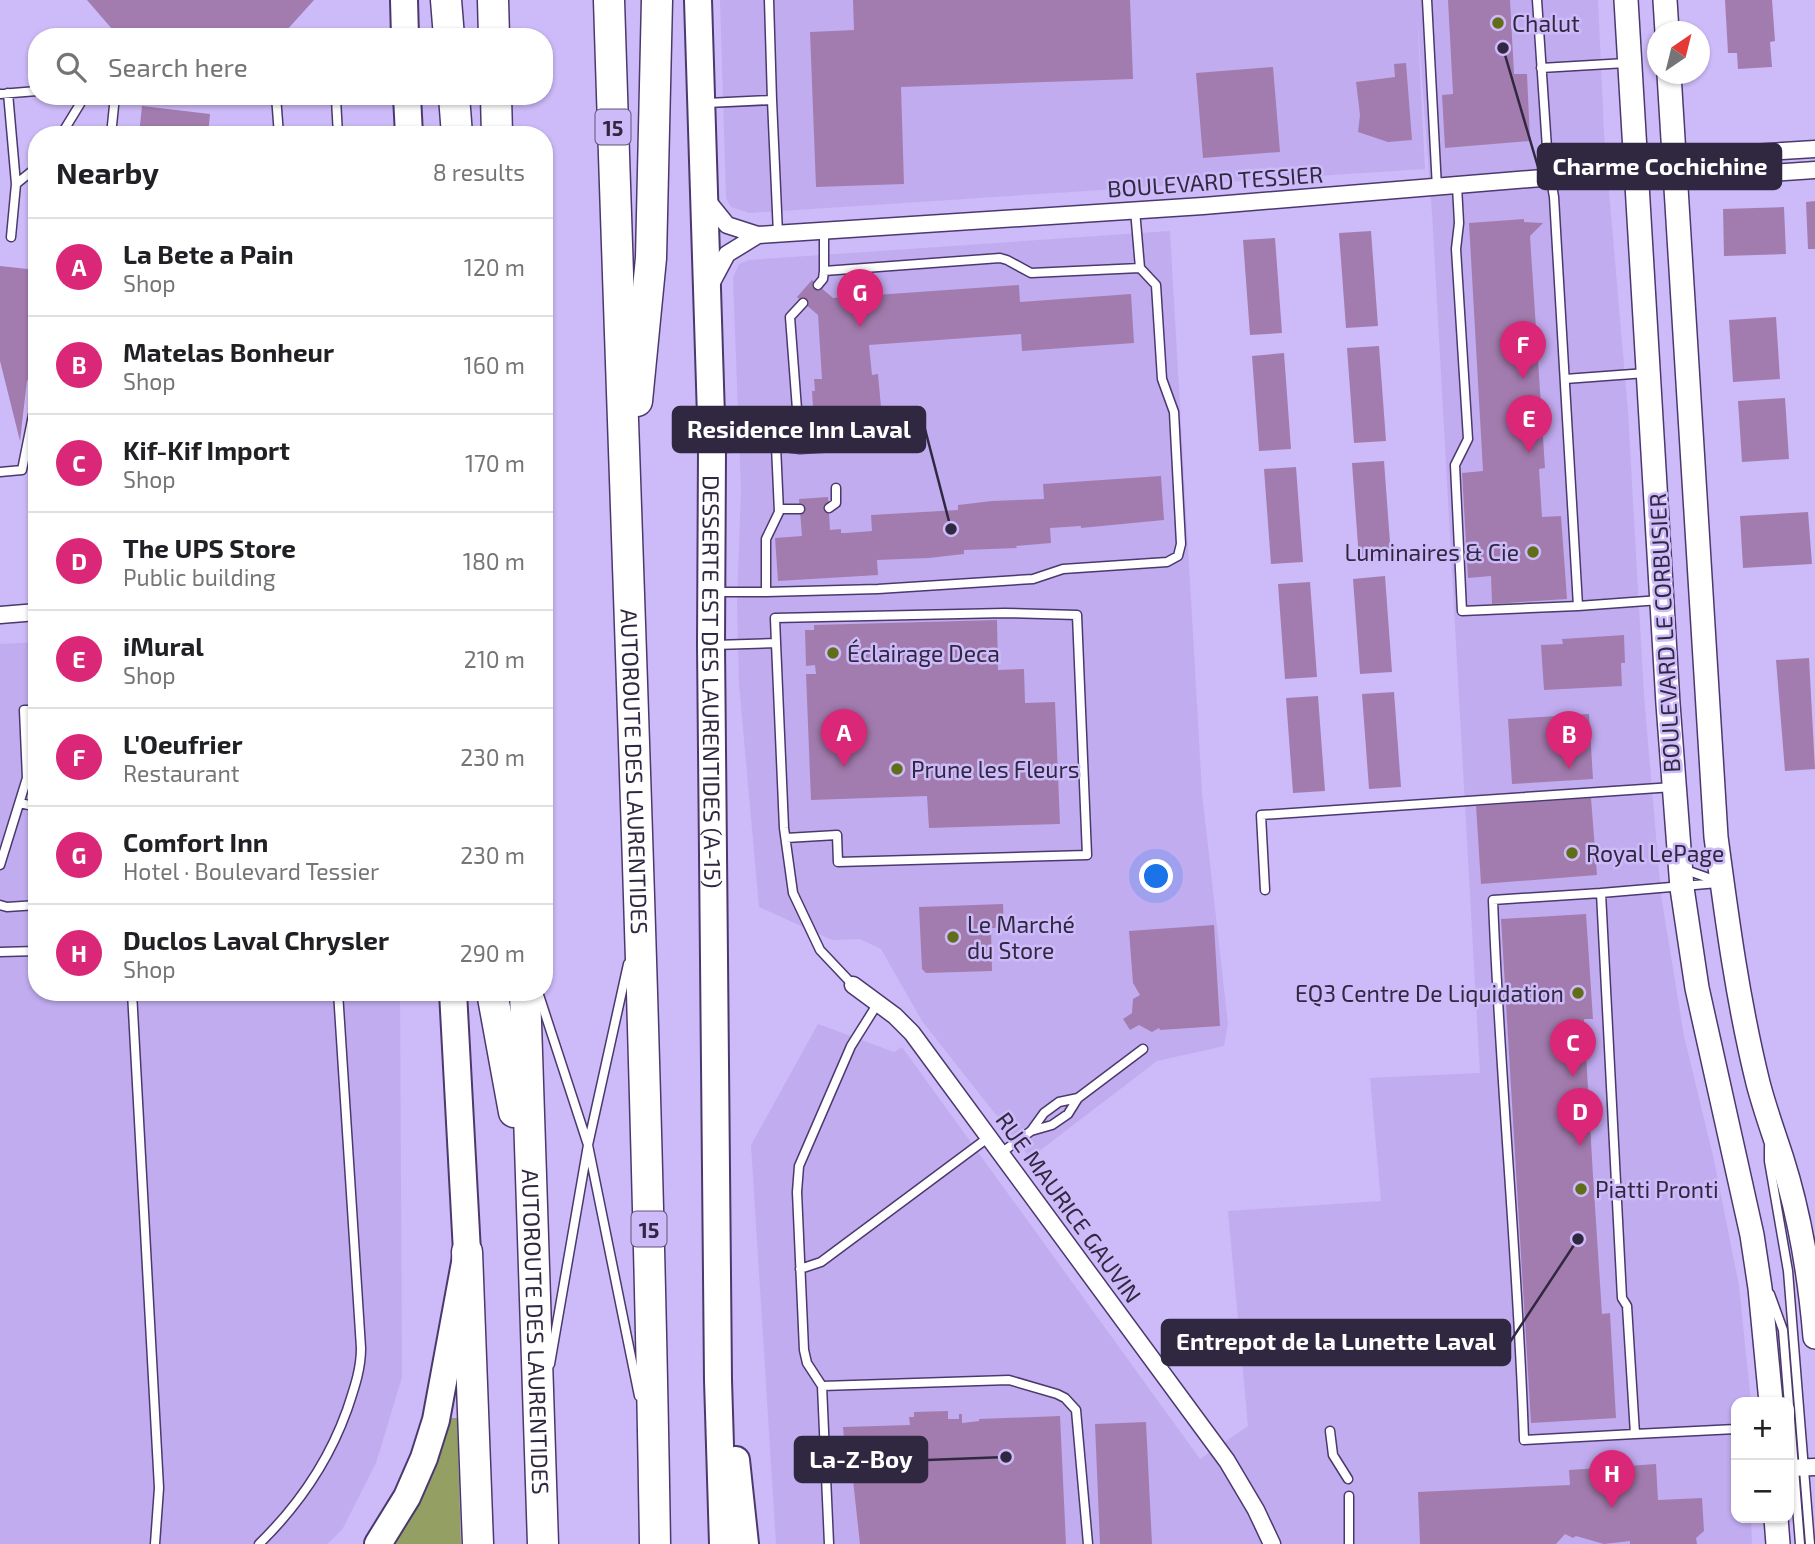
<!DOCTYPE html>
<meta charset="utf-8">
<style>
:root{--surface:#fff;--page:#f6f6f6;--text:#202124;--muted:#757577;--line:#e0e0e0;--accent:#db2777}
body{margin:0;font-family:"Exo 2",sans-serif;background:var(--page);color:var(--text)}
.controls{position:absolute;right:21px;bottom:21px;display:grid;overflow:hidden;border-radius:14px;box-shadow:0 2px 5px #0004}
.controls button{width:63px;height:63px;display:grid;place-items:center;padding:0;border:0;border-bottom:2px solid var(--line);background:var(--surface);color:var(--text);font:35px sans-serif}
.compass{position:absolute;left:1647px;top:21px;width:63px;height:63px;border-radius:50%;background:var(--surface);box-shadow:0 2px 5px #0004;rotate:35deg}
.you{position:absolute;left:1157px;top:877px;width:24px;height:24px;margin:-18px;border:5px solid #fff;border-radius:50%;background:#1a73e8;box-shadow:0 0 0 10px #1a73e833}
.badge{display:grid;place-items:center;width:46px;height:46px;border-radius:50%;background:var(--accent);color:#fff;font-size:23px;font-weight:700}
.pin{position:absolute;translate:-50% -58px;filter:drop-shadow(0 2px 4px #0008)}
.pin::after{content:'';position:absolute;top:37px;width:24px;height:21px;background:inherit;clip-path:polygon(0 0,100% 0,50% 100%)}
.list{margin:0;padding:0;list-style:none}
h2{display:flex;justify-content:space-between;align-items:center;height:91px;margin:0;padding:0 28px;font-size:30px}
h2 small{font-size:23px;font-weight:400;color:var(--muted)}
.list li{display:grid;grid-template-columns:46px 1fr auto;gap:21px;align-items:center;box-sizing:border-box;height:98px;padding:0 28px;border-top:2px solid var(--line)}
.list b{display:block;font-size:26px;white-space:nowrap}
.list p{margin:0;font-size:23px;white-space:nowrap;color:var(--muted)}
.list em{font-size:23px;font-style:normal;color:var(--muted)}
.icon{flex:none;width:38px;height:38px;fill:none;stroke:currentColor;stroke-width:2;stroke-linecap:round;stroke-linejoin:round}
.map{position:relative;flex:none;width:1815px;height:1544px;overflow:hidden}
.search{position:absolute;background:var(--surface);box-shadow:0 2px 5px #0004;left:28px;top:28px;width:525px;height:77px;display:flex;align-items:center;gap:18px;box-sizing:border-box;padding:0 24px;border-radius:28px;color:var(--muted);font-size:26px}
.panel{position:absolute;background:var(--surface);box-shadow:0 2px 5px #0004;left:28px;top:126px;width:525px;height:875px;border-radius:28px}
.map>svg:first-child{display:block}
.built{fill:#c1acf0}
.green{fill:#94a063}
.building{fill:#a37caf}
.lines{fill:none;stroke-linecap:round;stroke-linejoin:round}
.lane-casing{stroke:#4b396e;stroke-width:11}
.street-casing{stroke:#4b396e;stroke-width:19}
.secondary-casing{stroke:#4b396e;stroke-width:26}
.primary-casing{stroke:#4b396e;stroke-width:30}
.highway-casing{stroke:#4b396e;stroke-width:33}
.lane{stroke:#fff;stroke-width:8}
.street{stroke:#fff;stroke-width:16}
.secondary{stroke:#fff;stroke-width:23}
.primary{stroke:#fff;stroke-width:26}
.highway{stroke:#fff;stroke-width:30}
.poi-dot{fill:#616e19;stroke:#cdbaf8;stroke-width:2.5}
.labels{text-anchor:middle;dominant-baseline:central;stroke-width:5;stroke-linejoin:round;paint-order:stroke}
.shield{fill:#cdbaf8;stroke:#5f5477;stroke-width:2}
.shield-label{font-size:21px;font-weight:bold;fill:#302840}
.poi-label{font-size:23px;fill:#302840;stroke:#cdbaf8;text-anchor:start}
.street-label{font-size:23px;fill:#302840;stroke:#cdbaf8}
.leader{fill:none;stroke:#302840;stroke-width:2.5}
.callout-dot{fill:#302840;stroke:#cdbaf8;stroke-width:2.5}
.callout{fill:#302840;stroke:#302840;stroke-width:2.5}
.callout-label{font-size:24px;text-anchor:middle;font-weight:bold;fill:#fff}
</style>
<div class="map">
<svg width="1815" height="1544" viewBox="0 0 1815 1544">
<rect width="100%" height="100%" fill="#cdbaf8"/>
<!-- built -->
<path class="built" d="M720 0H1598L1604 133 1628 412 1644 696 1661 895 1684 1036 1714 1160 1739 1286 1751 1402H1736V1518H1751L1752 1544H776L751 1145 818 1024 894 1052 902 1047 1200 1459 1248 1426 1228 1211 1381 1201 1370 1078 1480 1073 1432 213 1417 14 1425 169 749 213 731 207 726 198Z
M1170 231 1202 793 1228 1024 1224 1046 1157 1061 1030 1158 922 1021 881 949 860 939 832 940 759 907 739 684 737 602 741 490 733 278 739 264 749 260Z
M37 642V992H400L402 1377 376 1463 342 1530 327 1544H0V644Z"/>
<!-- green -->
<path class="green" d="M449 1418H457L461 1544H388L436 1460Z"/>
<!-- building -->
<path class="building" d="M87 0H314L286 31 276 37H125L112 29Z
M853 0H1130L1133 79 901 87 904 184 816 187 810 32 854 30Z
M1448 0H1510L1514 74H1527L1530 141 1445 148 1442 95 1453 94Z
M1725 0H1772L1775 41 1770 42 1772 67 1738 69 1737 53H1728Z
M1406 63 1412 140 1388 142 1358 132 1360 115 1356 82 1395 77 1394 64Z
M1273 67 1280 152 1203 158 1196 73Z
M142 106 210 114 208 135H139Z
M1815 201V249H1808L1806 202Z
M1784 207 1786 254 1724 256 1723 209Z
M1524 219V222L1543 223 1530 236 1545 468 1539 469 1542 517 1561 516 1567 599 1492 604 1491 576 1468 578 1462 473 1483 471 1469 223Z
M1371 231 1378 326 1346 328 1339 233Z
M1275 238 1282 333 1250 335 1243 240Z
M0 266 37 270V384L27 380 20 441 0 361Z
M812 280 833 298 1019 285 1020 302 1131 294 1134 343 1022 351 1021 334 869 345 872 375 878 374 882 418 871 419 872 431 863 432V435L818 436 817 422 814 423 812 391H815L814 379H822L818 315 797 297Z
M1776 317 1780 379 1733 382 1729 320Z
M1379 346 1386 441 1354 443 1347 348Z
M1284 353 1291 449 1259 451 1252 356Z
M1785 398 1789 459 1742 462 1738 401Z
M1384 461 1391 556 1359 559 1352 463Z
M1296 467 1303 562 1271 564 1264 469Z
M1161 476 1164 520 1081 528V526L1050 528 1051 543 1016 546 1017 548 964 550V554L929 558 877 560 878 575 778 581 775 538 802 536 799 499 828 497 830 530 841 529V533H846L872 531 871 515 958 510V505L992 501 1044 499 1043 484Z
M1808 512 1812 564 1743 568 1740 516Z
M1385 576 1392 672 1360 674 1353 579Z
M1310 582 1317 677 1285 679 1278 584Z
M997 620 998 670 1024 669 1025 703 1055 702 1060 824 929 828 927 796 811 800 806 674H816L815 665 806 666 805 630H814V625Z
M1624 635 1625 663H1621L1622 686 1544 690 1541 645 1563 644 1562 639Z
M1809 658 1815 769 1785 771 1776 660Z
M1394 692 1401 787 1369 789 1362 694Z
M1318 696 1325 791 1293 793 1286 698Z
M1589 714 1593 779 1512 784 1508 719Z
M1591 798 1597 875 1481 884 1476 806Z
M1003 904 1004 928H991L992 971 926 973 922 969 919 907Z
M1586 914 1593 1019H1584L1593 1176 1602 1314 1610 1313 1616 1418 1531 1423 1501 919Z
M1214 925 1220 1026 1160 1030 1159 1028 1152 1032 1139 1025 1130 1030 1123 1019 1132 1013 1133 999 1140 995 1133 983 1129 931Z
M948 1411V1419H959V1414H962V1423L979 1421V1419L1060 1416 1066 1544H860L853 1480H847L843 1427 910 1425 909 1417H914V1412Z
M1146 1422 1152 1544H1100L1095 1424Z
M1656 1464 1658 1500 1702 1498 1704 1531 1696 1538 1697 1544H1630V1541L1604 1544 1576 1536 1573 1538 1565 1534 1556 1544H1420L1418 1492 1570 1485 1569 1470Z"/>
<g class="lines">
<defs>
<path id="lane" d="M1427 0 1437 188
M1537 0 1548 163 1554 197 1578 606 1660 600
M1541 68 1626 63
M8 93 16 184 11 237
M0 94 37 91
M276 96 279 135
M331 96 336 99 338 135
M772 100 778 234
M707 103 772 100 769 0
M61 135 80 104 78 96
M111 135 115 96
M16 184 37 167
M1457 186 1459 223 1456 249 1468 439 1455 465 1462 611 1578 606
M824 231V271
M818 285 823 279 824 271 1000 258 1007 260 1031 273 1140 268
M1565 379 1646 373
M715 448 776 446 800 449 866 445 885 437 908 417
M800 449 790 317 803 303
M0 472 22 470 35 405
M829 508 836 503V488
M779 509H800
M716 592H766V539L779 512 776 446
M766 592 878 589 1033 579 1063 569 1167 562 1178 556 1181 544 1174 412 1162 379 1156 285 1140 268 1135 210
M776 643 775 618 1005 613 1077 615 1087 855 838 862 837 835 786 838
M714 645 776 643 784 828 793 893 820 950 853 985
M20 803 37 807
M0 865 27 778 24 710H37
M1683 869 1717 881
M1718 883 1601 893 1622 1298 1627 1306 1635 1434 1736 1429
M1265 890 1261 815 1673 787
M1601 893 1493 900C1500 1080 1518 1260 1524 1440L1635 1434
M0 905 7 907 37 905
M0 952 37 951
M132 992 159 1488 155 1544
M538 992 588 1145 639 1396
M1031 1131 1052 1125 1068 1114 1078 1098 1143 1049
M1769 1147V1161L1788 1271 1810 1544
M1001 1153 1031 1131 1044 1113 1059 1102 1078 1098
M800 1269 821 1262 989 1137
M1770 1294 1783 1330 1800 1544
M550 1364 588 1145 628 964
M822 1386 807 1363 804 1350 797 1192 799 1166 851 1046 878 1003
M1330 1431 1333 1455 1348 1479
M1349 1496V1544
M259 1544C299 1505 328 1463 347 1410 354 1389 361 1370 361 1348L338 992
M829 1544 822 1386 1009 1380 1057 1394 1065 1398 1076 1410 1088 1544"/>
<path id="street" d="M1675 167 1699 178 1815 170
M706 199 727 225 758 235 1203 206 1675 167 1705 156 1815 149
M711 284 727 254 758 235
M0 615 37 612
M853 985 895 1016 912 1033 1227 1461 1256 1510 1272 1544
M1789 1468 1815 1467"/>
<path id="secondary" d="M1626 0 1668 704 1682 888 1697 988 1752 1235 1760 1288 1771 1402
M1665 0 1667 32
M1669 74 1716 837C1727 920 1738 1002 1758 1083 1765 1110 1774 1134 1782 1159 1800 1216 1810 1278 1815 1337
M1776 1518 1778 1544"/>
<g id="primary">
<path d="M404 0 405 37"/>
<path id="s1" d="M698 0 712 449 711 645 718 1380 723 1544"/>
<path d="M407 96 409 135"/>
<path d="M736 1460 745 1544"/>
<path d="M378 1544 407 1497 424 1458 436 1420 467 1252 453 992"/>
</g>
<g id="highway">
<path d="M446 0 449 37"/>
<path d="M493 0 494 37"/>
<path id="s2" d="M609 0C625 515 647 1029 655 1544"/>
<path d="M454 96 457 135"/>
<path d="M496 96 497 135"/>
<path d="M637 401 651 258 657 0"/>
<path d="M492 992 514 1112"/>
<path id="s3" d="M525 992 543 1544"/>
<path d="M467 1252 478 1544"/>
</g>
</defs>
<!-- lane casing -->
<use href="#lane" class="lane-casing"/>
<!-- street casing -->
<use href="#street" class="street-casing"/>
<!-- secondary casing -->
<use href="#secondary" class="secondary-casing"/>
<!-- primary casing -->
<use href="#primary" class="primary-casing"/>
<!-- highway casing -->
<use href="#highway" class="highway-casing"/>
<!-- lane -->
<use href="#lane" class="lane"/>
<!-- street -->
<use href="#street" class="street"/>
<!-- secondary -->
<use href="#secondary" class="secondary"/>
<!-- primary -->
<use href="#primary" class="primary"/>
<!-- highway -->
<use href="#highway" class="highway"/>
</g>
<!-- markers -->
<g class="poi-dot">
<circle cx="1498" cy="23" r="7"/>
<circle cx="1533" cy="552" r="7"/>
<circle cx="833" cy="653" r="7"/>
<circle cx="897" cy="769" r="7"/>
<circle cx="1572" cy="853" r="7"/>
<circle cx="953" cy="937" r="7"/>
<circle cx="1578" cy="993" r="7"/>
<circle cx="1581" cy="1189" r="7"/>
</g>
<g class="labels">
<!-- shield labels -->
<g class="shield">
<rect x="595.5" y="109.5" width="35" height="35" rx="5"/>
<rect x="631.5" y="1211.5" width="35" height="35" rx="5"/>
</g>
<g class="shield-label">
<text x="613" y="127">15</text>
<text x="649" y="1229">15</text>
</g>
<!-- poi labels -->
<g class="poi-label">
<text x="1512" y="23">Chalut</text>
<text x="1519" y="552" text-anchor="end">Luminaires &amp; Cie</text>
<text x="847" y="653">Éclairage Deca</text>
<text x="911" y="769">Prune les Fleurs</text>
<text x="1586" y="853">Royal LePage</text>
<text x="967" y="924">Le Marché<tspan x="967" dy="26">du Store</tspan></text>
<text x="1564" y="993" text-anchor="end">EQ3 Centre De Liquidation</text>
<text x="1595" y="1189">Piatti Pronti</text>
</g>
<!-- street labels -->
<g class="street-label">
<text transform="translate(1215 181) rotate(-4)">BOULEVARD TESSIER</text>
<text transform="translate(1664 633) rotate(-93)">BOULEVARD LE CORBUSIER</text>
<text stroke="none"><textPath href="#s1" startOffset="682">DESSERTE EST DES LAURENTIDES (A-15)</textPath></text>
<text stroke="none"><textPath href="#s2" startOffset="772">AUTOROUTE DES LAURENTIDES</textPath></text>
<text transform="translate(1069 1207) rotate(54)">RUE MAURICE GAUVIN</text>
<text stroke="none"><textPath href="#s3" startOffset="340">AUTOROUTE DES LAURENTIDES</textPath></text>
</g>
</g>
<!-- callouts -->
<path class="leader" d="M1503 48L1538 167M951 529L925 429M1578 1239L1510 1342M1006 1457L927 1460"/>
<g class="callout-dot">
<circle cx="1503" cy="48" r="7"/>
<circle cx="951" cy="529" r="7"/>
<circle cx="1578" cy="1239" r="7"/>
<circle cx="1006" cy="1457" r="7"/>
</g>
<g class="callout">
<rect x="1538" y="144" width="243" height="45" rx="7"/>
<rect x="673" y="407" width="252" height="45" rx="7"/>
<rect x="1162" y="1320" width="348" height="45" rx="7"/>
<rect x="795" y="1437" width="132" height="45" rx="7"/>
</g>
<g class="callout-label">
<text x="1660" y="175">Charme Cochichine</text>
<text x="799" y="438">Residence Inn Laval</text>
<text x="1336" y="1350">Entrepot de la Lunette Laval</text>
<text x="861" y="1468">La-Z-Boy</text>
</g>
</svg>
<div class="controls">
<button>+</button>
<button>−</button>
</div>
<svg class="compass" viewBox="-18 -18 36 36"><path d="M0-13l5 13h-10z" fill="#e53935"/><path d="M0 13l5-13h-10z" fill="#757577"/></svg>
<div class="you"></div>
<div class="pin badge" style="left:844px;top:767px">A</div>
<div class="pin badge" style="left:1569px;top:769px">B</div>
<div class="pin badge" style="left:1573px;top:1077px">C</div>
<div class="pin badge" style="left:1580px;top:1146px">D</div>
<div class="pin badge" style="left:1529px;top:453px">E</div>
<div class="pin badge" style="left:1523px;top:379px">F</div>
<div class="pin badge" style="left:860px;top:327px">G</div>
<div class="pin badge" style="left:1612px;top:1508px">H</div>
<div class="search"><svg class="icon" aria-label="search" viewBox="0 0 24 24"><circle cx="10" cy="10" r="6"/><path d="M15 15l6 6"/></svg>Search here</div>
<section class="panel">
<h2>Nearby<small>8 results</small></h2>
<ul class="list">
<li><span class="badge">A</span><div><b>La Bete a Pain</b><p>Shop</p></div><em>120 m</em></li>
<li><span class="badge">B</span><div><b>Matelas Bonheur</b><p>Shop</p></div><em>160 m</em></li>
<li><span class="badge">C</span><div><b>Kif-Kif Import</b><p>Shop</p></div><em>170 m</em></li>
<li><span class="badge">D</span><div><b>The UPS Store</b><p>Public building</p></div><em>180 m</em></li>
<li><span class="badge">E</span><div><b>iMural</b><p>Shop</p></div><em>210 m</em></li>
<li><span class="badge">F</span><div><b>L'Oeufrier</b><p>Restaurant</p></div><em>230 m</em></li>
<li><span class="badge">G</span><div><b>Comfort Inn</b><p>Hotel · Boulevard Tessier</p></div><em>230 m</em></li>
<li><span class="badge">H</span><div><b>Duclos Laval Chrysler</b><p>Shop</p></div><em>290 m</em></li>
</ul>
</section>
</div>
